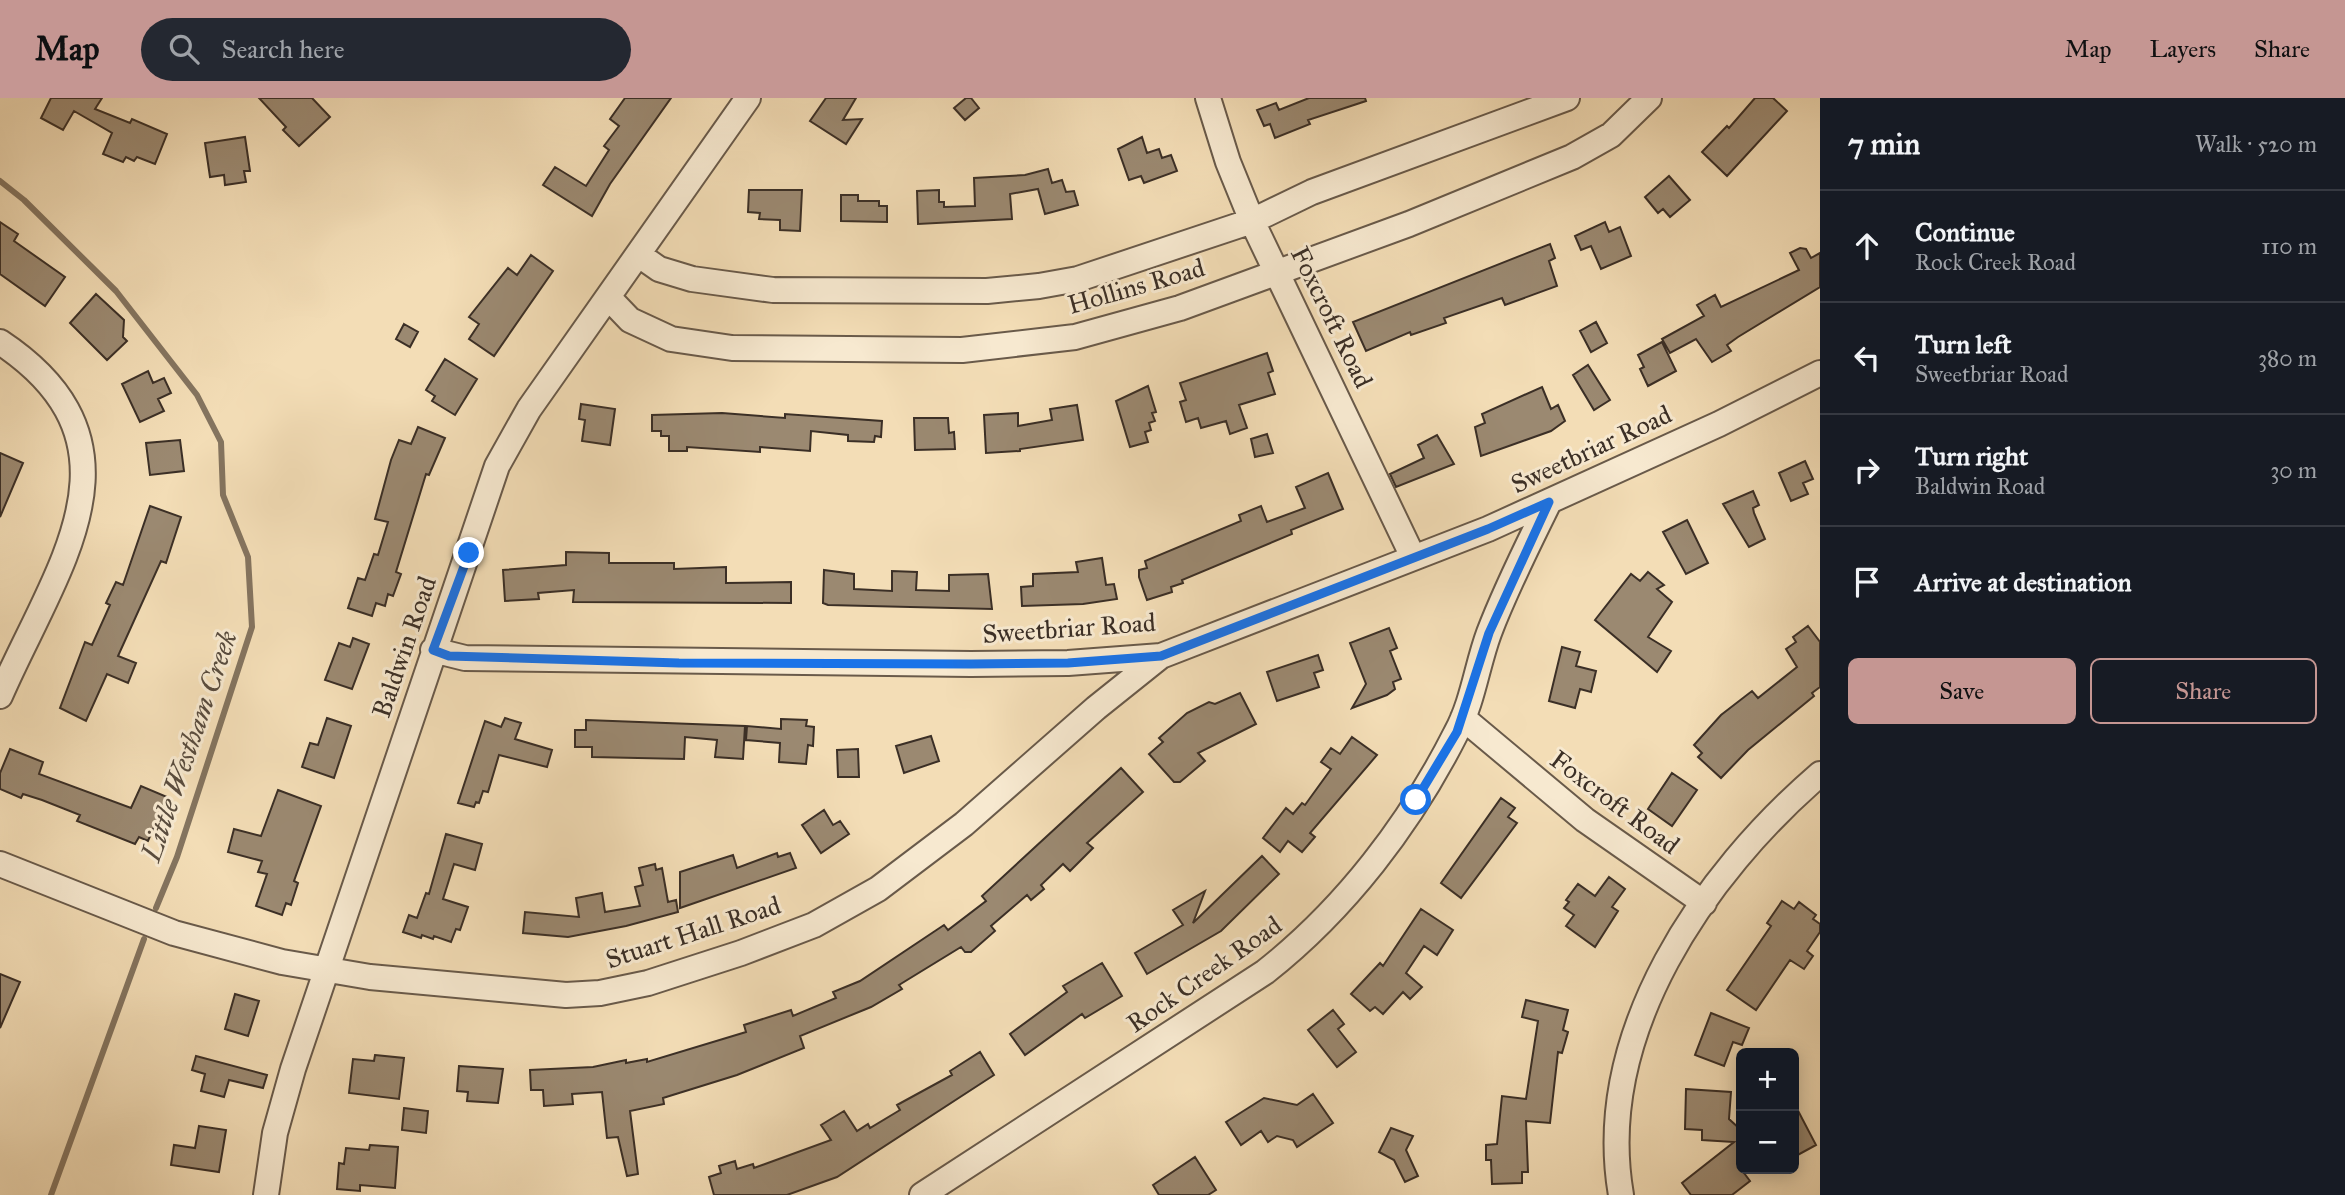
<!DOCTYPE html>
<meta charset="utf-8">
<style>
:root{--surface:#171b24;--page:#242831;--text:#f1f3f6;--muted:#9ea1a6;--line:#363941;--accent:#c59692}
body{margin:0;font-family:"IM FELL Great Primer",serif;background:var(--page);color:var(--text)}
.controls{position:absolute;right:21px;bottom:21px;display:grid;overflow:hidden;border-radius:10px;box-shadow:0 4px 18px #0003}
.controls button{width:63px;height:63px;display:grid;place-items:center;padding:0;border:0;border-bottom:2px solid var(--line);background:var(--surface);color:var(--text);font:35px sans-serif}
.stop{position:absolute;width:21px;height:21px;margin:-16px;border:5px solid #1a73e8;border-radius:50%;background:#fff}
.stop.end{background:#1a73e8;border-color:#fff;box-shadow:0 2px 7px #0008}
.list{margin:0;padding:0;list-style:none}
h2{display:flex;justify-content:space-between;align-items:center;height:91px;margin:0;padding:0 28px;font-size:30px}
h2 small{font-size:23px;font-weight:400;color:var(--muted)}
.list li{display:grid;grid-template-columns:46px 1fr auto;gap:21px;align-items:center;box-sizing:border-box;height:112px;padding:0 28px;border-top:2px solid var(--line)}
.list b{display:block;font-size:26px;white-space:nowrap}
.list p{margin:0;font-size:23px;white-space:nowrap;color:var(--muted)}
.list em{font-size:23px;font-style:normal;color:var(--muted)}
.actions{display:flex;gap:14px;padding:21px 28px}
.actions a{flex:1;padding:16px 0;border:2px solid var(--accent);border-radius:10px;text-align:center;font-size:24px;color:var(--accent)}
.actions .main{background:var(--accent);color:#111}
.icon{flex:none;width:38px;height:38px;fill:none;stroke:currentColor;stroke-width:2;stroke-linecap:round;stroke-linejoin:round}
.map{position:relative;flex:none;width:1820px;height:1097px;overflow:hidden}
header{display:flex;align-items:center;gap:42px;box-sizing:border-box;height:98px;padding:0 35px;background:var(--accent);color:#111}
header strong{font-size:33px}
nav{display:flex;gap:38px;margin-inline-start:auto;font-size:24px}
.search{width:490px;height:63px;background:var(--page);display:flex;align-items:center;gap:18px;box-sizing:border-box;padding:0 24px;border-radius:38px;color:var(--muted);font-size:26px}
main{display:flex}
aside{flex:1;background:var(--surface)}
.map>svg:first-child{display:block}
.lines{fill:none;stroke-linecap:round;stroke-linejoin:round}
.stream{stroke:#84745f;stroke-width:6}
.building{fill:#9b8971;stroke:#3b2f26;stroke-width:2}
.street-casing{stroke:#695a4a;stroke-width:28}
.street{stroke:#f7e9d0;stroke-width:24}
.route{stroke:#1a73e8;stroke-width:9}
.labels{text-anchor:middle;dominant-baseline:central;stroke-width:6;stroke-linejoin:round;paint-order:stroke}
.street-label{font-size:26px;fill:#3b2f26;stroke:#f7e9d0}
.water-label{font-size:28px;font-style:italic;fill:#594c3e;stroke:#f7e9d0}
</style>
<header>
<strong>Map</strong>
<div class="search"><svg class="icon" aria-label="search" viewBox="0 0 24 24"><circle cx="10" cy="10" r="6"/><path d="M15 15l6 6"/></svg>Search here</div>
<nav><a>Map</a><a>Layers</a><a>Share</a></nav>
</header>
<main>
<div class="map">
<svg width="1820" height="1097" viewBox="0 0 1820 1097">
<rect width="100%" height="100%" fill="#f3ddb6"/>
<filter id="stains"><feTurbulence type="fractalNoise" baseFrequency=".00286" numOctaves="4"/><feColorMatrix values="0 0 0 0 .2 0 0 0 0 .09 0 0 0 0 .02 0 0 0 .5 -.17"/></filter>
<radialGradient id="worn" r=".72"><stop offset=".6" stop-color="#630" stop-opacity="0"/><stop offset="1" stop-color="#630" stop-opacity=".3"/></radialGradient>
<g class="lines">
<!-- stream -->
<path class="stream" d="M0 83 24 102 116 193 197 297 221 344 223 397 248 459 252 529 177 759 156 810
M51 1097 144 841"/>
</g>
<!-- building -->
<path class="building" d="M51 0H102L95 11 130 25 132 21 167 36 155 66 137 59 134 63 126 59 123 64 103 56 112 35 74 13 63 32 41 20Z
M259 0H312L330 19 299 48 283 32 286 29Z
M625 0H671L610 86 592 118 543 87 555 69 586 88 609 52 604 48 619 28 610 21Z
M826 0H856L843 22 862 21 846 46 810 23Z
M966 0H971L979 10 965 22 954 10Z
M1309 0H1365L1366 3 1308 22 1310 26 1275 40 1270 26 1264 28 1257 12 1276 5 1279 12Z
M1755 0H1773L1787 13 1727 78 1702 54 1727 28 1729 30Z
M245 39 250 73H244L246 84 225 87 224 77 210 79 205 45Z
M1142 39 1147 55 1159 51 1162 60 1171 57 1177 73 1144 85 1141 78 1129 82 1118 51Z
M1048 71 1052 85 1062 82 1066 94 1074 93 1078 107 1045 116 1038 91 1010 96 1012 121 918 126 917 93 939 92V104H944V109L975 108 974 80 1025 77Z
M1669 78 1690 102 1670 119 1663 111 1658 115 1645 99Z
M749 92H802L800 133 780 132V122L759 121 760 115 748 114Z
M841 97H858V103H879V108H887V124L841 123Z
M0 124 18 136 14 143 65 179 45 208 0 176Z
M1605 124 1609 134 1620 129 1631 158 1601 171 1591 148 1581 152 1575 138Z
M1550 146 1555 160 1549 163 1557 188 1505 207 1502 200 1444 220 1446 225 1411 237 1410 234 1366 253 1353 224Z
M1800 150 1806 151 1811 160 1820 155V189L1738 239 1727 247 1731 253 1712 264 1696 241 1670 255 1662 241 1704 218 1697 207 1715 197 1721 209 1799 172 1790 155Z
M531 157 553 173 494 258 469 241 479 226 469 219 508 170 517 177Z
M96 196 124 222 123 239 127 243 107 262 70 225Z
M1596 224 1607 245 1591 254 1580 233Z
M404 226 418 234 410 249 396 241Z
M1662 244 1676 273 1648 288 1640 271 1644 269 1638 257Z
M1267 255 1273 273 1268 275 1275 296 1239 307 1247 330 1230 336 1226 323 1201 330 1198 320 1186 324 1180 304 1186 302 1180 285Z
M445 261 477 281 455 317 432 303 435 298 426 292Z
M1588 267 1610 302 1594 312 1573 277Z
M148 273 153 285 164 280 171 295 158 301 164 313 140 324 122 286Z
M1148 288 1156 314 1152 315 1155 323 1149 325 1151 332 1145 334 1148 344 1130 349 1116 303Z
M1542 289 1551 311 1558 307 1565 323 1551 333 1481 358 1475 329 1485 325 1482 316Z
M581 306 615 311 610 347 582 343 585 322 579 321Z
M1077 307 1083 342 1020 351V353L986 355 984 317 1018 315V328L1052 322 1050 311Z
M722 315 785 320V316L882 323 881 339 875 338 874 344 848 343V337L811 333 810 353 760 349V354L687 349V353H669V338H661V333H652V317Z
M914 320H948L949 335 954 334 955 351 915 352Z
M418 329 445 340 429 377 426 376 396 474 401 476 393 498 388 496 385 508 376 505 372 518 348 510 358 480 365 482 374 456 378 457 388 424 375 421 391 362 399 342 411 346Z
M1267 336 1273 355 1255 359 1251 341Z
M1437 337 1454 366 1396 389 1390 376 1424 360 1418 347Z
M180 342 184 373 150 377 146 345Z
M0 355 23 365 0 419Z
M1805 363 1813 381 1803 385 1808 396 1791 403 1779 375Z
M1328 375 1343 411 1291 432 1292 436 1182 482 1183 485 1171 489 1172 494 1147 502 1139 479V472L1147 470 1145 463 1241 423 1239 417 1261 408 1267 424 1305 410 1296 389Z
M1753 393 1759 407 1753 410 1754 415 1765 441 1749 449 1723 406Z
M150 408 181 419 166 465 161 463 118 558 136 565 128 585 107 576 86 623 60 610 85 544 92 547 110 507 106 505 116 484 123 487Z
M1687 422 1708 465 1686 476 1663 434Z
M566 454 609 455V465H674V471L726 469V485L791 484V505L573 504 574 492 538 495 539 501 505 503 503 472 566 467Z
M1102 460 1106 487 1114 486 1117 501 1083 506 1022 508 1021 489 1033 488V476L1078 474 1076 464Z
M824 472 854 476V491L892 493V473L917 474 916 492 949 493V477L988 476 992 511 828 507 823 505Z
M1648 474 1664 487 1657 491 1672 504 1648 539 1671 553 1657 574 1595 522 1631 476 1640 483Z
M1808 528 1820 544V589L1812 595 1814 598 1748 652 1721 680 1698 659 1702 655 1694 647 1721 617 1752 593 1758 600 1797 569 1786 551 1796 544 1793 539Z
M1389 530 1397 550 1390 553 1401 581 1393 584 1395 591 1387 597 1352 610 1366 586 1350 545Z
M353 540 369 546 352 591 325 582 339 545 350 549Z
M1562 549 1580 554 1576 568 1596 573 1591 594 1580 591 1575 610 1549 603Z
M1318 557 1323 572 1314 575 1319 589 1277 603 1267 574Z
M1240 595 1256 626 1198 655 1205 663 1180 684H1174L1149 656 1163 644 1159 640 1187 615 1209 604 1215 606Z
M327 620 351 628 334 680 302 669 310 645 318 647Z
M505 620 521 625 515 641 552 652 547 669 499 657 488 694 483 693 479 705 476 704 474 709 458 705 485 623 501 629Z
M781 621 807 622 806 628 814 629 813 648 808 647 806 666 779 664 780 645 746 642 747 628 781 631Z
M586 622 745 628 743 661 715 659 717 642 685 639 684 661 592 659V649H575V632H586Z
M931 638 939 663 904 675 896 648Z
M1352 639 1377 657 1310 735 1315 739 1302 754 1288 743 1280 754 1263 740 1286 710 1293 716 1302 705 1305 707 1331 671 1321 664 1331 650 1340 656Z
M10 651 43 664 39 676 131 710 141 688 167 699 148 743 139 739 135 746 77 723 80 717 42 702 23 696 21 700 0 691V675Z
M858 651 859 679H838L837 652Z
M1121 670 1143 694 1087 745 1093 750 1070 773 1063 766 1041 787 1044 791 1031 802 1027 797 991 828 995 833 971 854H965L961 849 899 887 902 891 871 909 800 938 804 950 737 977 663 1000 664 1006 630 1013 638 1076 627 1078 618 1039 607 1040 602 994 572 996 573 1006 544 1008 543 992H531L530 972 593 969 626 962V965L647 961V964L746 934 744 927 791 912 793 918 836 900 833 894 860 883 944 827 948 832 986 803 982 798Z
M1672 675 1697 692 1672 728 1648 711Z
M278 692 321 708 294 783 298 785 291 807 286 805 282 817 256 808 267 776 258 774 262 763 228 754 234 731 261 738Z
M1501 700 1515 710 1508 719 1517 725 1461 800 1441 785Z
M824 712 833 727 840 723 849 736 821 755 802 727Z
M446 736 482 746 475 772 454 766 443 801 468 809 460 832 456 831 451 844 434 838 433 841 422 837 421 840 403 834 409 817 417 820 426 795 429 796Z
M777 755 778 759 790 755 796 770 680 810V774L733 757 737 770Z
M1262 758 1279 776 1221 833 1147 876 1135 855 1183 827 1173 812 1205 793 1193 825Z
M655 766 656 772 662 770 668 804 676 802 678 814 626 828 568 839 523 835 525 814 579 819 576 800 602 795 605 814 640 808 635 789 643 787 639 770Z
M1609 779 1625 791 1612 809 1618 813 1595 849 1566 828 1574 817 1564 810 1569 804 1566 802 1578 786 1595 798Z
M1782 803 1794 811 1799 804 1816 817 1813 821 1820 826V834L1807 853 1813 858 1804 871 1790 862 1756 912 1727 892 1771 828 1767 825Z
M1421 811 1453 832 1437 857 1424 848 1406 875 1422 889 1410 901 1403 894 1383 916 1375 909 1370 913 1351 896 1380 865 1383 868Z
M1102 865 1122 898 1085 920 1082 916 1025 957 1010 936 1067 894 1063 888Z
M0 876 20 884 0 930Z
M235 896 259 903 248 938 225 931Z
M1526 902 1568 912 1563 932 1568 934 1562 955 1558 954 1550 1025 1526 1023 1528 1074H1522V1085L1492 1086 1491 1062H1486V1047L1497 1046 1502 998 1526 1001 1538 923 1522 919Z
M1333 912 1344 926 1338 931 1356 954 1337 969 1308 932Z
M1711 915 1749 930 1742 947 1733 944 1724 968 1695 957Z
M980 954 994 977 837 1079 787 1097H714L709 1079 721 1075 719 1068 735 1063 737 1071 753 1066 754 1070 831 1042 821 1027 844 1013 857 1033 868 1026 870 1030 900 1012 897 1007 952 977 950 973Z
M375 957 404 960 399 1001 349 995 353 961 374 963Z
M196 958 267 977 263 990 229 982 224 999 201 993 205 976 192 972Z
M459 968 503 971 498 1005 467 1003 468 994 457 993Z
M1686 991 1731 994 1729 1021 1741 1032V1071L1750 1083 1732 1097H1691L1682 1085 1734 1044 1702 1042V1032L1685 1031Z
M1313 996 1333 1025 1297 1049 1293 1042 1277 1038 1268 1044 1261 1033 1241 1047 1226 1024 1264 1000 1297 1007Z
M1794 1005 1816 1047 1794 1059Z
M404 1010 428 1013 426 1035 402 1032Z
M199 1028 226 1032 219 1074 171 1067 174 1047 195 1050Z
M1391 1030 1413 1038 1406 1052 1418 1078 1405 1084 1394 1062 1379 1054Z
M370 1047 398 1049 395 1090 360 1087V1093L337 1091 339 1065 344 1066 346 1050 369 1052Z
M1195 1059 1216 1092 1208 1097H1159L1153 1087Z"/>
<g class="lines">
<defs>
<path id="street" d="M1208 0 1228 64 1252 123 1413 459
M639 157 659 171 692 181 773 192 987 193 1039 188 1078 181 1252 123 1312 94 1567 0
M608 199 630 222 671 241 732 250 962 252 1075 239 1180 210 1409 126 1572 59 1611 37 1649 0
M0 244C155 347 55 471 0 598
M433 552 465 560 971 566 1068 565 1161 558 1488 431 1719 326 1820 275
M1463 620 1585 722 1704 805
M0 766 174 835 282 864 370 879 566 897 600 895 648 885 741 855 814 827 878 791 964 726 1096 610 1161 558
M266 1097 275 1035 293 971 497 368 529 311 748 0
M922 1097 1265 874C1345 811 1410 726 1456 635 1473 604 1477 567 1489 535 1506 490 1528 447 1549 404
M1621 1097C1593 935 1704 776 1820 676"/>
</defs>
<!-- street casing -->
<use href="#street" class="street-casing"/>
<!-- street -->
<use href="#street" class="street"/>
</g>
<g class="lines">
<!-- route -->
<path class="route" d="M469 455 433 552 449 558 679 565 971 566 1068 565 1161 558 1488 431 1549 404 1489 535 1457 634 1416 702"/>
</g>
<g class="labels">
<!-- street labels -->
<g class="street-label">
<text transform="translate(1136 188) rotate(-16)">Hollins Road</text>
<text transform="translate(1332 219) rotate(64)">Foxcroft Road</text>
<text transform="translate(1591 351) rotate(-25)">Sweetbriar Road</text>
<text transform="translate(1069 530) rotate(-4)">Sweetbriar Road</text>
<text transform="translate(404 549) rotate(-71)">Baldwin Road</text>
<text transform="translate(1615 704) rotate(37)">Foxcroft Road</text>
<text transform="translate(693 834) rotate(-18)">Stuart Hall Road</text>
<text transform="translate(1204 876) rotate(-35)">Rock Creek Road</text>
</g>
<!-- water labels -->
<g class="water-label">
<text transform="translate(189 648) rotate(-71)">Little Westham Creek</text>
</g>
</g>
<rect width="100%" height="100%" filter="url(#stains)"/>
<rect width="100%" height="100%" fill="url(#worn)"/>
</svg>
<div class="controls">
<button>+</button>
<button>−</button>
</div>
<div class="stop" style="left:1416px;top:702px"></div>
<div class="stop end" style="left:469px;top:455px"></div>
</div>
<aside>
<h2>7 min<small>Walk · 520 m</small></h2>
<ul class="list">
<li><svg class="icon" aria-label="ahead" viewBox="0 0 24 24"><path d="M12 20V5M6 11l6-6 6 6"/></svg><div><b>Continue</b><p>Rock Creek Road</p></div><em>110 m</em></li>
<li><svg class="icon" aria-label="left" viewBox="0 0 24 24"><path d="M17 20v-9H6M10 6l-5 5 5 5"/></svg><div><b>Turn left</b><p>Sweetbriar Road</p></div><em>380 m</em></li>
<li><svg class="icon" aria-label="right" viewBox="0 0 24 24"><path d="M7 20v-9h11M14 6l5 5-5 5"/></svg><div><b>Turn right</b><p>Baldwin Road</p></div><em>30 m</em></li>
<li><svg class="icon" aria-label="arrive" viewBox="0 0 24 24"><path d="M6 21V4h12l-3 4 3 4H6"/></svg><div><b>Arrive at destination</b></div></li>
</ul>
<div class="actions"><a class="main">Save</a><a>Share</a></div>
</aside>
</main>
